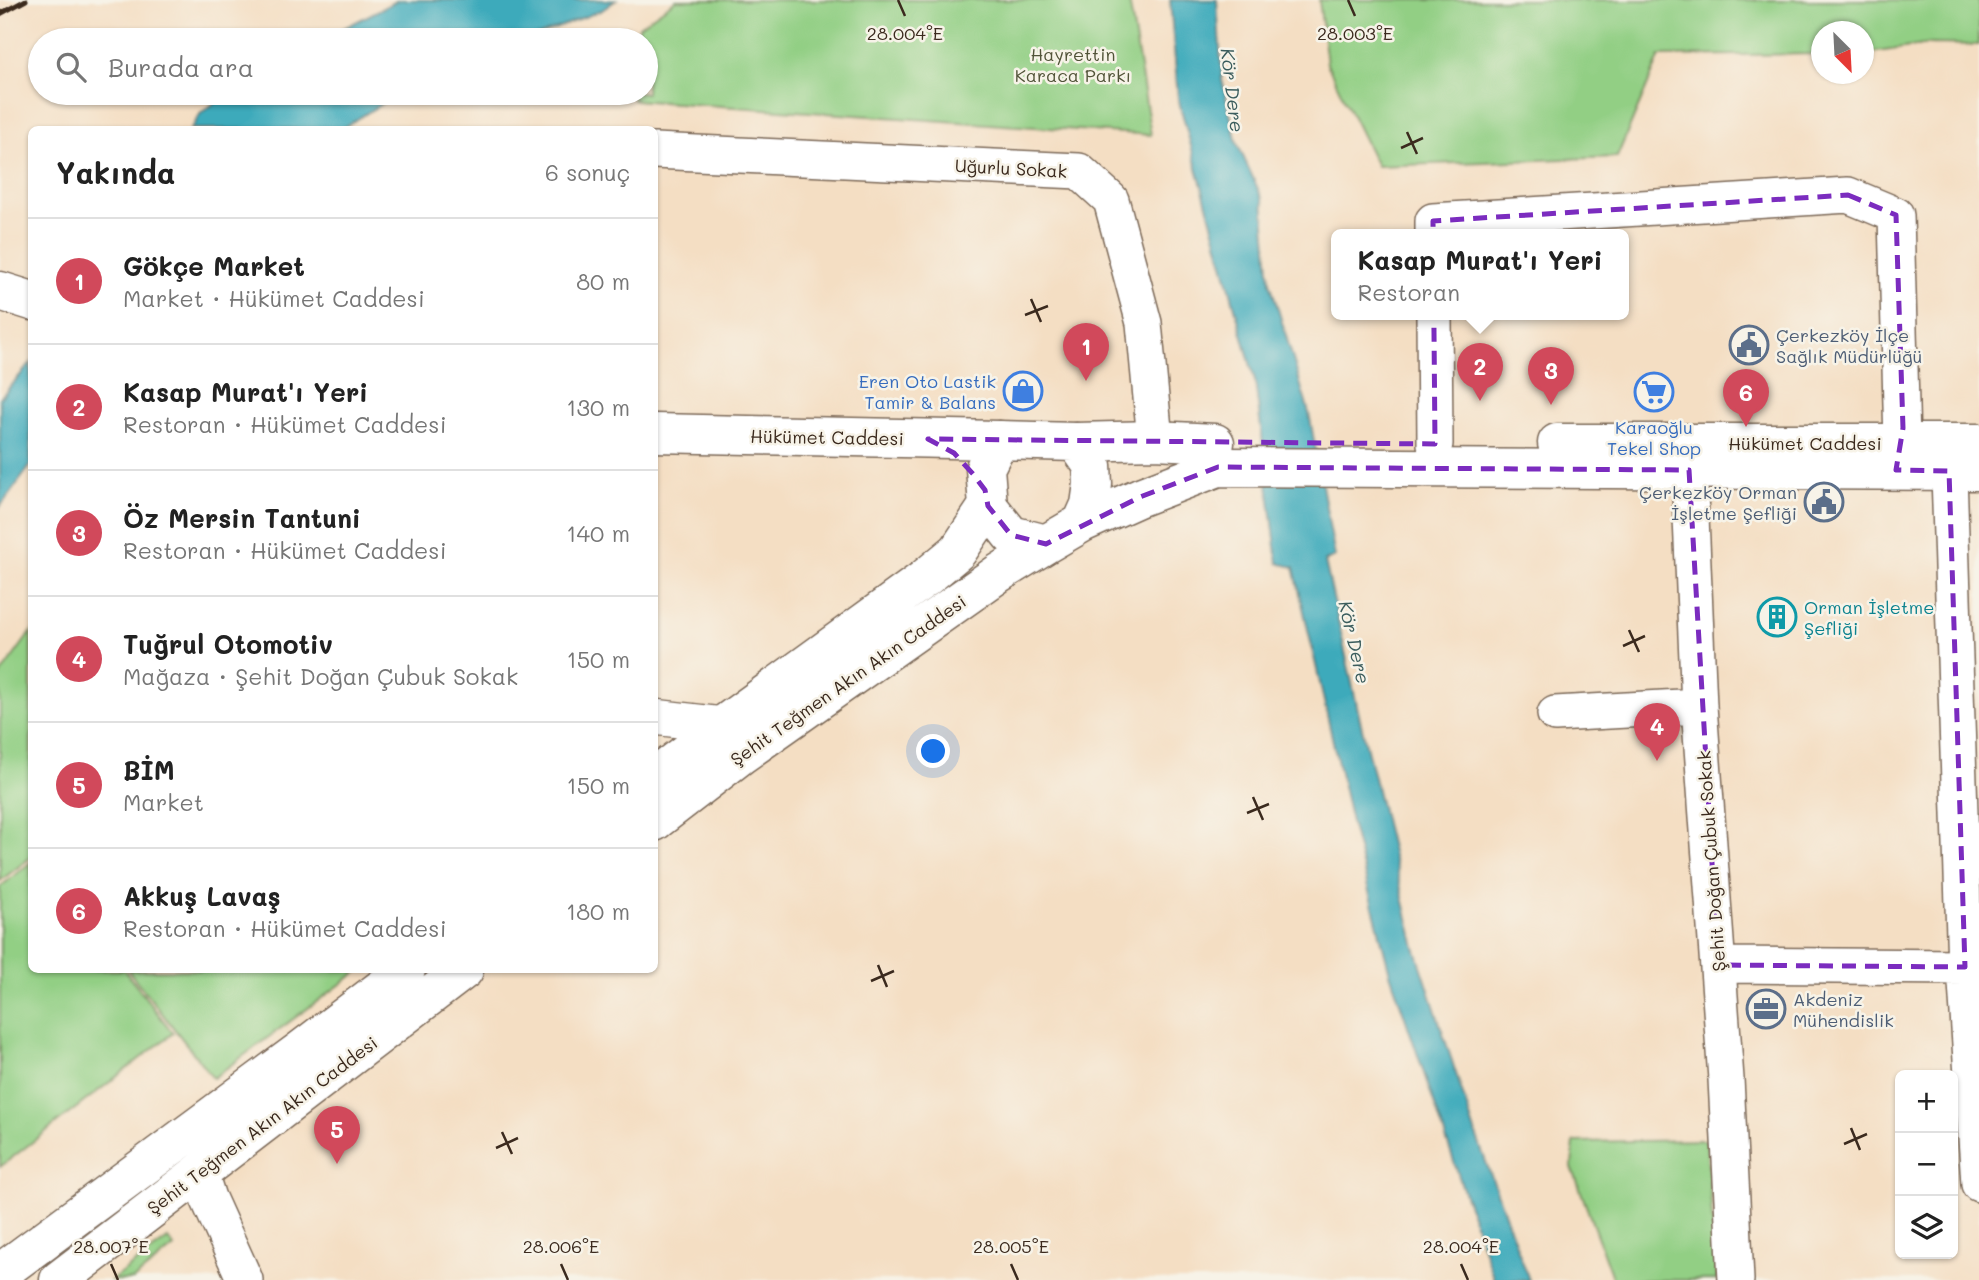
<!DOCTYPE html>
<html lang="tr">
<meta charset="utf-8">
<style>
:root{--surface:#fff;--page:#f6f6f6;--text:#222;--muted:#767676;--line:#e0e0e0;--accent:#d1495b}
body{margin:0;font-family:Mali,sans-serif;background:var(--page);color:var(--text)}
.controls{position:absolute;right:21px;bottom:21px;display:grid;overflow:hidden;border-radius:10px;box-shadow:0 2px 5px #0004}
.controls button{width:63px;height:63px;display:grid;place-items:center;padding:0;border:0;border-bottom:2px solid var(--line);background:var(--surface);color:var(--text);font:35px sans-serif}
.compass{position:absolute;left:1811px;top:21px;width:63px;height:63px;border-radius:50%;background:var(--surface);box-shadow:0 2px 5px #0004;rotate:156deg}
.you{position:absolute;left:934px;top:752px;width:24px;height:24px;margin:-18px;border:5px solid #fff;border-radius:50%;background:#1a73e8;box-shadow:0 0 0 10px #1a73e833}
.badge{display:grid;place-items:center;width:46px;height:46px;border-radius:50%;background:var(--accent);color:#fff;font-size:23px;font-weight:700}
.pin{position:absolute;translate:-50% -58px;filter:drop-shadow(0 2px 4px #0008)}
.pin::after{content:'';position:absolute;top:37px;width:24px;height:21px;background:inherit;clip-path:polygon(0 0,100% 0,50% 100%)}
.popup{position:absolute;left:1331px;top:229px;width:298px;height:91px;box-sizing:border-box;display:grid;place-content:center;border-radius:10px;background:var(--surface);filter:drop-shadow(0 2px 5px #0005);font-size:23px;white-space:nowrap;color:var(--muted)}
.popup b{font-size:26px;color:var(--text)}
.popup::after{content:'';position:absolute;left:50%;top:100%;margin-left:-14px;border:14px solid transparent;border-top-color:var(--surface)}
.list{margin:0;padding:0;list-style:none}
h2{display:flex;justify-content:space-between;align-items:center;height:91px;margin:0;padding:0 28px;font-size:30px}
h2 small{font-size:23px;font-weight:400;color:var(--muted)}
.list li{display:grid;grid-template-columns:46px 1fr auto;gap:21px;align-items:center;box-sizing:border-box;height:126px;padding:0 28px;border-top:2px solid var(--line)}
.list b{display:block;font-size:26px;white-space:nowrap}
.list p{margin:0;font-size:23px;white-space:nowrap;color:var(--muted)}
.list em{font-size:23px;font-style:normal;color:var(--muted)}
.icon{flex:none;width:38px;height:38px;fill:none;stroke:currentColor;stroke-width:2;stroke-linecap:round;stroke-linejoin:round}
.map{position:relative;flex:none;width:1979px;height:1280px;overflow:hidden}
.search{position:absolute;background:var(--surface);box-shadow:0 2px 5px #0004;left:28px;top:28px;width:630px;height:77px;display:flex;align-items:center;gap:18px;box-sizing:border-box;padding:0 24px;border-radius:38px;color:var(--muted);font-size:26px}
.panel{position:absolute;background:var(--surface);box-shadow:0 2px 5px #0004;left:28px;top:126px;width:630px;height:847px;border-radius:10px}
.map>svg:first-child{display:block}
.green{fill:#92cf84;stroke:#667c51;stroke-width:2}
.water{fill:#3caabb;stroke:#3c6a6c;stroke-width:2}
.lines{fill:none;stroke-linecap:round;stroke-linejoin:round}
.minor-casing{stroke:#7c6958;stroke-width:38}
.tertiary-casing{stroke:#7c6958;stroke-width:41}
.secondary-casing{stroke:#7c6958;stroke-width:41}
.minor{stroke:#fff;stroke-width:35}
.tertiary{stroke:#fff;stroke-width:38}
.secondary{stroke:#fff;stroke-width:38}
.rail{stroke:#3b2a1e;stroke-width:5}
.marked{fill:none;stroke:#7b2cbf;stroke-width:5;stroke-dasharray:14 9;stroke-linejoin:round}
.ticks{fill:none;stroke:#3b2a1e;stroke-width:2.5}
.labels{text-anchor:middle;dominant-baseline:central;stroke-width:5;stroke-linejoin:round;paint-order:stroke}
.park-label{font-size:18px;fill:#515338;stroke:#f7f3e8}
.street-label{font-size:18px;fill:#3b2a1e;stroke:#f7f3e8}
.service-label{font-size:18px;fill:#4e5e75;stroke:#f7f3e8;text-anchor:start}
.shop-label{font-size:18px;fill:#366cbe;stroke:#f7f3e8;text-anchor:end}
.culture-label{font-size:18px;fill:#0d838f;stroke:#f7f3e8;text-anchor:start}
.water-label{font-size:19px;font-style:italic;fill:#3b5d5d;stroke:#f7f3e8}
.ticks-label{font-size:18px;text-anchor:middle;fill:#3b2a1e;stroke:#f7f3e8;stroke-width:5;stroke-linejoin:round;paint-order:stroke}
</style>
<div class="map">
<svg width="1979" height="1280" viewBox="0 0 1979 1280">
<rect width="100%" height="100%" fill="#f7f3e8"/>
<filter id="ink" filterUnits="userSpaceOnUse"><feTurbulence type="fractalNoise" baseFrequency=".0143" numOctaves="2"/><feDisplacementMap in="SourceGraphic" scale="14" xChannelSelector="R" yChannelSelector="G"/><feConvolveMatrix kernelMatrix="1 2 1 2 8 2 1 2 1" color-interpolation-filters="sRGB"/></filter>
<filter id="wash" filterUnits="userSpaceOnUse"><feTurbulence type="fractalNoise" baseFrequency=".00686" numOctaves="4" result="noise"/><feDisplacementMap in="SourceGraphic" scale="28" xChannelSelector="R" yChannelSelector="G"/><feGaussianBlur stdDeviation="1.57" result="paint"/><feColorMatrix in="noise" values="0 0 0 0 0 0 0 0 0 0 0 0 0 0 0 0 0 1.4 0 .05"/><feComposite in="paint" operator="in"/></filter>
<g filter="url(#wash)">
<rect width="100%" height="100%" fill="#f4dec3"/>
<!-- green -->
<path class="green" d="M676 0H1129L1151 135 633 100 634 93H646V40H638L639 26Z
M1319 0H1979V45L1930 44 1864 54V32H1822L1821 54 1660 56 1617 157 1377 166 1327 64Z
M31 632V857L0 881V675Z
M31 862 32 970H124L173 1033 0 1167V887Z
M128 970H360L213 1078Z
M1706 1140 1717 1280H1613L1572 1167 1574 1142Z
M168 1239 174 1247 133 1280H112Z"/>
<!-- water -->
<path class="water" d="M398 0H616L602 10 527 40H321Z
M1170 0H1217L1222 80 1237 143 1263 200 1270 282 1309 413 1335 557 1325 561 1361 724 1415 947 1474 1129 1529 1280H1494L1390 973 1351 822 1294 567 1278 563 1255 381 1178 98Z
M228 93H399L341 129H191L201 113Z
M31 363V465L0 507V398Z"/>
</g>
<g filter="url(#ink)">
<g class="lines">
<defs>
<path id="minor" d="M654 151 1079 171 1111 200 1144 323 1155 440
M1433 235V221L1848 195 1896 215 1902 443
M1434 315 1435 444
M1689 442V470L1699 706 1726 1079 1736 1280
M1948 443 1965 967 1979 966
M1555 714 1699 706
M654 717 723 725
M1718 965 1965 967 1979 1184
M200 1173 208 1198 245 1280"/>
<path id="tertiary" d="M0 291 32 301
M654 433 999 440
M1076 442 1155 440 1215 443"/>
<path id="secondary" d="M999 440 1076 442 1092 465 1093 484 1090 505 1082 523 1046 544 1011 535 988 506 985 468Z
M1557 443H1979
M1082 523 1140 497 1218 467 1979 471
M654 778 723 725 924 579 958 551 988 506
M654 822 741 755 999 573 1046 544
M0 1273 301 1050 406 970
M59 1280 464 970"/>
</defs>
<!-- minor casing -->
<use href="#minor" class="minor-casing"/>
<!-- tertiary casing -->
<use href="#tertiary" class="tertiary-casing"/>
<!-- secondary casing -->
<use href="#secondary" class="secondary-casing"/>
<!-- minor -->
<use href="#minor" class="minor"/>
<!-- tertiary -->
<use href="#tertiary" class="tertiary"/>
<!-- secondary -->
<use href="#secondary" class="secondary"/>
<!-- rail -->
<path class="rail" d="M0 14 26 0"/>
</g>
</g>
<!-- marked area -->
<path class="marked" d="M1848 195 1896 215 1903 428 1896 470 1949 471 1965 967 1718 965 1689 470 1218 467 1140 497 1046 544 1011 535 988 506 985 490 973 474 954 453 928 439 1435 444 1433 221Z"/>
<!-- ticks -->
<path class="ticks" d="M898 0 905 16M1348 0 1355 16M1407 132 1417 154M1401 148 1423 138M1031 299 1041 322M1025 315 1048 306M1629 630 1639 652M1623 646 1645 636M1253 797 1263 820M1247 813 1269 804M878 965 887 987M871 981 894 971M1851 1128 1860 1150M502 1132 512 1154M1844 1144 1867 1134M496 1148 518 1138M111 1264 118 1280M561 1264 568 1280M1011 1264 1018 1280M1461 1264 1468 1280"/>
<!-- icons -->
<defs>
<symbol id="civic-ring" viewBox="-11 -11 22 22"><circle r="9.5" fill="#f7f3e8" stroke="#5c6f8a" stroke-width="1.5"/><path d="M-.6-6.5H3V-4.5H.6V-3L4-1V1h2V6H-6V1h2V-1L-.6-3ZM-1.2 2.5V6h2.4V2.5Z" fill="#5c6f8a"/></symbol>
<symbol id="shop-ring" viewBox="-11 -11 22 22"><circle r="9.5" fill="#f7f3e8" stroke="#3f7fe0" stroke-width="1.5"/><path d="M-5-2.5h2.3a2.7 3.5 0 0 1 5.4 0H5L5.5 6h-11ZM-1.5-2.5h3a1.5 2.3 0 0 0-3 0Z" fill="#3f7fe0"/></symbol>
<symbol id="supermarket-ring" viewBox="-11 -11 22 22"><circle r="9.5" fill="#f7f3e8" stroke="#3f7fe0" stroke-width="1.5"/><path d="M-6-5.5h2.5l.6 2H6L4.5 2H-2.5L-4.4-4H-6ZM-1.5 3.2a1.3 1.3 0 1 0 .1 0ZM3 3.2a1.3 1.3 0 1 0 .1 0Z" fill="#3f7fe0"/></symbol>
<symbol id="building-ring" viewBox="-11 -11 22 22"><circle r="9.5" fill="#f7f3e8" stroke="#0f9aa8" stroke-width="1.5"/><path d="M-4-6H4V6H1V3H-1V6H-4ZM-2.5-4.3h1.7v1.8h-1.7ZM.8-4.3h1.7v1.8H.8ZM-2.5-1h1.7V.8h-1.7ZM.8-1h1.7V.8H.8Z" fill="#0f9aa8"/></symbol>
<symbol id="office-ring" viewBox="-11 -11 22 22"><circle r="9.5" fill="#f7f3e8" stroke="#5c6f8a" stroke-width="1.5"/><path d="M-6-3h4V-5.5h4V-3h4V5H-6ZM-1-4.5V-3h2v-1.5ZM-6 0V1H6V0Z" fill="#5c6f8a"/></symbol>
</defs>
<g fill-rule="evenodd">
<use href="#civic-ring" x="1727" y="323" width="44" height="44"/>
<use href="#shop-ring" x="1001" y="369" width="44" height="44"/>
<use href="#supermarket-ring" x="1632" y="370" width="44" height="44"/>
<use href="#civic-ring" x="1802" y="480" width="44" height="44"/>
<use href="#building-ring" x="1755" y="595" width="44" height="44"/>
<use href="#office-ring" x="1744" y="987" width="44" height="44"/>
</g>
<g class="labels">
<!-- park labels -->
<g class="park-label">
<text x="1073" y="54">Hayrettin<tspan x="1073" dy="21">Karaca Parkı</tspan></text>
</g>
<!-- street labels -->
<g class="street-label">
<text transform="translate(1011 168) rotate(3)">Uğurlu Sokak</text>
<text transform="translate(827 437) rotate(1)">Hükümet Caddesi</text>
<text x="1805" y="443">Hükümet Caddesi</text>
<text transform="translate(848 680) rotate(-35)">Şehit Teğmen Akın Akın Caddesi</text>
<text transform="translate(1711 861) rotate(-94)">Şehit Doğan Çubuk Sokak</text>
<text transform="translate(262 1125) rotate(-37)">Şehit Teğmen Akın Akın Caddesi</text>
</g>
<!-- service labels -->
<g class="service-label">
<text x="1776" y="335">Çerkezköy İlçe<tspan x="1776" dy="21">Sağlık Müdürlüğü</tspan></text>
<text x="1797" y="492" text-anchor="end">Çerkezköy Orman<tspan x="1797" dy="21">İşletme Şefliği</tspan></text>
<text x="1793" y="999">Akdeniz<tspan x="1793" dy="21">Mühendislik</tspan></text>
</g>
<!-- shop labels -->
<g class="shop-label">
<text x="996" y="381">Eren Oto Lastik<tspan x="996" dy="21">Tamir &amp; Balans</tspan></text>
<text x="1654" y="427" text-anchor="middle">Karaoğlu<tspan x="1654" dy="21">Tekel Shop</tspan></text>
</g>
<!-- culture labels -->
<g class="culture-label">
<text x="1804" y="607">Orman İşletme<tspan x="1804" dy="21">Şefliği</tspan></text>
</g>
<!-- water labels -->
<g class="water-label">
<text transform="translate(1233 90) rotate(83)">Kör Dere</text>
<text transform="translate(1355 642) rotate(77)">Kör Dere</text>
</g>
</g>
<g class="ticks-label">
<text x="905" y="40">28.004°E</text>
<text x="1355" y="40">28.003°E</text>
<text x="111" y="1253">28.007°E</text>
<text x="561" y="1253">28.006°E</text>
<text x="1011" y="1253">28.005°E</text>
<text x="1461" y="1253">28.004°E</text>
</g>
</svg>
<div class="controls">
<button>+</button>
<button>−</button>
<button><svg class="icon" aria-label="layers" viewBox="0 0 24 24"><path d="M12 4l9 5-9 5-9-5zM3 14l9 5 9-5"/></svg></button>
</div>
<svg class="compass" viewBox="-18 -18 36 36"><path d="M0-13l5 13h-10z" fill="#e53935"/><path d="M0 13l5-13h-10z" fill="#767676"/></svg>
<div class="you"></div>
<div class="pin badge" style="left:1086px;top:381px">1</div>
<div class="pin badge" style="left:1480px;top:401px">2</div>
<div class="popup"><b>Kasap Murat'ı Yeri</b>Restoran</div>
<div class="pin badge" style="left:1551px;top:405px">3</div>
<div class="pin badge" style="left:1657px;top:761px">4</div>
<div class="pin badge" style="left:337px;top:1164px">5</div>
<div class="pin badge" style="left:1746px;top:427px">6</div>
<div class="search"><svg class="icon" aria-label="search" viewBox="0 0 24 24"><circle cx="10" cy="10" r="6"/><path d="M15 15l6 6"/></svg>Burada ara</div>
<section class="panel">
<h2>Yakında<small>6 sonuç</small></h2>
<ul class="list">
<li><span class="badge">1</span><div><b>Gökçe Market</b><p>Market · Hükümet Caddesi</p></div><em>80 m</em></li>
<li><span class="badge">2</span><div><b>Kasap Murat'ı Yeri</b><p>Restoran · Hükümet Caddesi</p></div><em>130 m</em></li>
<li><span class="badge">3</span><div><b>Öz Mersin Tantuni</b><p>Restoran · Hükümet Caddesi</p></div><em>140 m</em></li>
<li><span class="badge">4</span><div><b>Tuğrul Otomotiv</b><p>Mağaza · Şehit Doğan Çubuk Sokak</p></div><em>150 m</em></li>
<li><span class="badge">5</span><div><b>BİM</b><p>Market</p></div><em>150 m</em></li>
<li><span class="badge">6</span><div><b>Akkuş Lavaş</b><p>Restoran · Hükümet Caddesi</p></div><em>180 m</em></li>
</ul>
</section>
</div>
